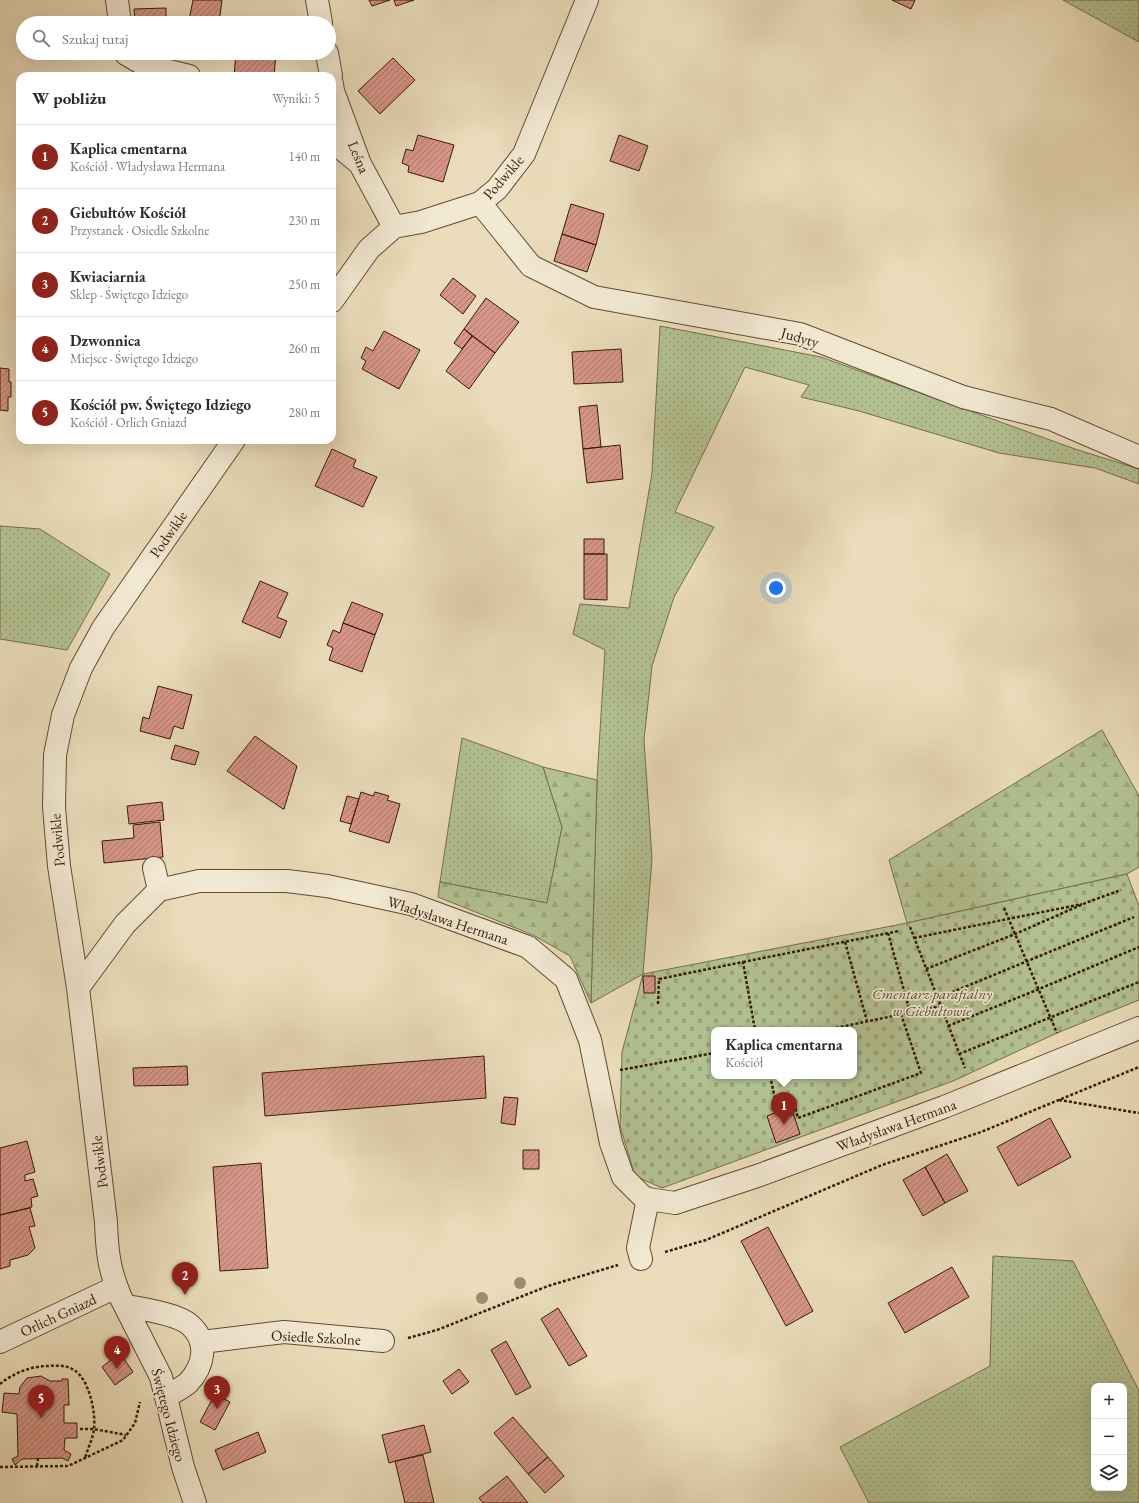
<!DOCTYPE html>
<html lang="pl">
<meta charset="utf-8">
<style>
:root{--surface:#fff;--page:#f2f2f3;--text:#2b2b33;--muted:#7c7c81;--line:#e1e1e2;--accent:#8f2418}
body{margin:0;font-family:"EB Garamond",serif;background:var(--page);color:var(--text)}
.controls{position:absolute;right:12px;bottom:12px;display:grid;overflow:hidden;border-radius:8px;box-shadow:0 4px 16px #0002}
.controls button{width:36px;height:36px;display:grid;place-items:center;padding:0;border:0;border-bottom:1px solid var(--line);background:var(--surface);color:var(--text);font:20px sans-serif}
.you{position:absolute;left:776px;top:588px;width:14px;height:14px;margin:-10px;border:3px solid #fff;border-radius:50%;background:#1a73e8;box-shadow:0 0 0 6px #1a73e833}
.badge{display:grid;place-items:center;width:26px;height:26px;border-radius:50%;background:var(--accent);color:#fff;font-size:13px;font-weight:700}
.pin{position:absolute;translate:-50% -33px;filter:drop-shadow(0 1px 2px #0008)}
.pin::after{content:'';position:absolute;top:21px;width:14px;height:12px;background:inherit;clip-path:polygon(0 0,100% 0,50% 100%)}
.popup{position:absolute;left:711px;top:1027px;width:146px;height:52px;box-sizing:border-box;display:grid;place-content:center;border-radius:8px;background:var(--surface);filter:drop-shadow(0 1px 3px #0005);font-size:13px;white-space:nowrap;color:var(--muted)}
.popup b{font-size:15px;color:var(--text)}
.popup::after{content:'';position:absolute;left:50%;top:100%;margin-left:-8px;border:8px solid transparent;border-top-color:var(--surface)}
.list{margin:0;padding:0;list-style:none}
h2{display:flex;justify-content:space-between;align-items:center;height:52px;margin:0;padding:0 16px;font-size:17px}
h2 small{font-size:13px;font-weight:400;color:var(--muted)}
.list li{display:grid;grid-template-columns:26px 1fr auto;gap:12px;align-items:center;box-sizing:border-box;height:64px;padding:0 16px;border-top:1px solid var(--line)}
.list b{display:block;font-size:15px;white-space:nowrap}
.list p{margin:0;font-size:13px;white-space:nowrap;color:var(--muted)}
.list em{font-size:13px;font-style:normal;color:var(--muted)}
.icon{flex:none;width:22px;height:22px;fill:none;stroke:currentColor;stroke-width:2;stroke-linecap:round;stroke-linejoin:round}
.map{position:relative;flex:none;width:1139px;height:1503px;overflow:hidden}
.search{position:absolute;background:var(--surface);box-shadow:0 4px 16px #0002;left:16px;top:16px;width:320px;height:44px;display:flex;align-items:center;gap:10px;box-sizing:border-box;padding:0 14px;border-radius:22px;color:var(--muted);font-size:15px}
.panel{position:absolute;background:var(--surface);box-shadow:0 4px 16px #0002;left:16px;top:72px;width:320px;height:372px;border-radius:12px}
.map>svg:first-child{display:block}
.grass{fill:url(#grass-dots);stroke:#766e4c;fill-rule:evenodd}
.forest{fill:url(#forest-firs);stroke:#766e4c}
.cemetery{fill:url(#cemetery-stones);stroke:#766e4c;fill-rule:evenodd}
.building{fill:url(#building-hatch);stroke:#381905}
.lines{fill:none;stroke-linecap:round;stroke-linejoin:round}
.minor-casing{stroke:#654a32;stroke-width:24}
.path{stroke:#381905;stroke-width:2.5;stroke-dasharray:3 2;stroke-linecap:butt}
.minor{stroke:#f2e9d3;stroke-width:22}
.tree{fill:#9d8d6f}
.labels{text-anchor:middle;dominant-baseline:central;stroke-width:3.5;stroke-linejoin:round;paint-order:stroke}
.street-label{font-size:15px;fill:#381905;stroke:#f2e9d3}
.park-label{font-size:15px;font-style:italic;fill:#5d4c30;stroke:#f2e9d3}
</style>
<div class="map">
<svg width="1139" height="1503" viewBox="0 0 1139 1503">
<defs>
<pattern id="grass-dots" width="8" height="8" patternUnits="userSpaceOnUse"><rect width="8" height="8" fill="#b3c293"/><path d="M2 2h.1M6 6h.1" fill="none" stroke="#9ba67d" stroke-width="1.8" stroke-linecap="round"/></pattern>
<pattern id="forest-firs" width="22" height="20" patternUnits="userSpaceOnUse"><rect width="22" height="20" fill="#b3c293"/><path d="M5 1l3.5 6h-7zM16 11l3.5 6h-7z" fill="#9ba67d"/></pattern>
<pattern id="cemetery-stones" width="16" height="16" patternUnits="userSpaceOnUse"><rect width="16" height="16" fill="#b3c293"/><path d="M2 7V4a2 2 0 0 1 4 0v3zM10 15v-3a2 2 0 0 1 4 0v3z" fill="#9ba67d"/></pattern>
<pattern id="building-hatch" width="6" height="6" patternUnits="userSpaceOnUse"><rect width="6" height="6" fill="#d7968a"/><path d="M-1 1l2-2M0 6l6-6M5 7l2-2" fill="none" stroke="#af7a6f"/></pattern>
</defs>
<rect width="100%" height="100%" fill="#ebddbb"/>
<filter id="stains"><feTurbulence type="fractalNoise" baseFrequency=".005" numOctaves="4"/><feColorMatrix values="0 0 0 0 .2 0 0 0 0 .09 0 0 0 0 .02 0 0 0 .5 -.17"/></filter>
<radialGradient id="worn" r=".72"><stop offset=".6" stop-color="#630" stop-opacity="0"/><stop offset="1" stop-color="#630" stop-opacity=".3"/></radialGradient>
<!-- grass -->
<path class="grass" d="M1063 0H1139V42Z
M660 326 821 357 1075 449 1139 469V484L1095 468 999 453 859 411 801 397 809 385 745 367 675 512 714 527 674 597 652 666 644 740 652 859 643 974 591 1003 597 780 605 650 573 634 580 604 629 608 652 473Z
M0 526 40 529 110 574 67 650 0 639Z
M462 738 543 767 562 827 547 903 440 882Z
M993 1256 1073 1261 1139 1391V1503H869L840 1447 990 1366ZM1094 1386H1124V1488H1094Z"/>
<!-- forest -->
<path class="forest" d="M1102 730 1139 796V867L1127 874 907 923 889 860Z
M543 767 597 780 591 1003 570 956 533 935 438 897 440 882 547 903 562 827Z"/>
<!-- cemetery -->
<path class="cemetery" d="M1127 874 1139 906V1000L1057 1033 953 1081 662 1188 635 1176 620 1126 622 1052 643 974 907 923ZM714 1030H854V1076H714Z"/>
<!-- building -->
<path class="building" d="M193 0H222L219 23H206L189 20Z
M369 0H390L372 6Z
M394 0H414L396 6Z
M892 0H915L911 9Z
M166 8V23H135L134 9Z
M136 53H167V56L136 57Z
M236 53H276L274 76H234Z
M393 58 415 80 380 114 358 91Z
M418 135 454 145 443 182 408 172 409 166 402 163 406 149 413 151Z
M619 135 648 146 639 171 610 161Z
M571 204 604 214 596 245 562 234Z
M562 234 596 245 587 272 554 261Z
M453 278 476 296 463 314 440 295Z
M486 298 519 322 495 353 464 329Z
M464 329 472 336 462 349 454 343Z
M384 331 420 350 399 389 362 369 366 361 361 358 366 347 373 351Z
M472 336 495 353 469 389 446 371Z
M621 349 623 382 574 384 572 352Z
M0 368 9 369V382H11V397H8V411L0 410Z
M597 405 601 447 583 449 579 407Z
M620 445 623 479 587 483 583 449Z
M332 449 356 460 353 467 377 477 363 507 315 486Z
M584 539H604V554H584Z
M584 554H607V600L584 599Z
M260 581 288 593 277 617 287 621 280 638 242 622Z
M352 602 383 614 375 635 343 623Z
M343 623 375 635 362 672 329 660 333 648 327 645 333 630 340 633Z
M158 686 192 695 183 729 174 726 170 739 140 731 143 717 149 719Z
M255 736 297 766 284 809H283L227 771Z
M175 745 199 752 195 765 171 759Z
M361 792 373 796 375 792 389 796 387 800 400 804 389 843 349 831Z
M347 796 359 799 351 824 340 821Z
M162 802 164 820 129 824 127 806Z
M160 822 163 857 104 863 102 841 134 838 133 825Z
M643 976H655V993H644Z
M484 1056 486 1098 265 1116 262 1073Z
M187 1066 188 1085 134 1086 133 1068Z
M504 1097 518 1098 515 1125 501 1123Z
M791 1107 800 1134 776 1143 767 1116Z
M1050 1118 1071 1157 1018 1186 997 1147Z
M27 1141 35 1172 25 1175V1181L33 1179 38 1196 31 1198 32 1207 0 1215V1148Z
M523 1150H539V1169H523Z
M947 1154 968 1191 945 1203 925 1167Z
M261 1163 268 1268 220 1271 213 1167Z
M925 1167 945 1203 923 1216 903 1180Z
M30 1208 35 1226 29 1227 35 1248 28 1255 10 1260V1266L0 1269V1215Z
M768 1227 813 1311 786 1326 741 1241Z
M952 1267 969 1297 905 1333 888 1303Z
M558 1308 587 1356 569 1366 541 1319Z
M506 1341 531 1387 516 1395 491 1350Z
M120 1353 133 1372 115 1385 102 1367Z
M459 1369 469 1382 452 1394 443 1381Z
M41 1376 50 1381H62V1379H68L69 1405H64V1423H77V1438H65L64 1450 71 1454 68 1461 62 1458 22 1459 15 1465 12 1459 18 1456 17 1414 2 1412 4 1393 19 1394 20 1387 27 1378Z
M215 1394 230 1402 215 1430 200 1422Z
M513 1417 548 1457 528 1474 494 1433Z
M424 1425 431 1452 389 1463 382 1435Z
M258 1432 266 1452 223 1470 215 1450Z
M423 1455 434 1503H405L395 1461Z
M548 1457 564 1476 545 1493 528 1474Z
M507 1476 528 1503H483L479 1498Z"/>
<g class="lines">
<defs>
<path id="minor" d="M117 0 120 23
M317 0 321 23
M125 53 126 54 145 65 189 76
M327 53 331 76
M332 84 333 91 360 164 394 227
M332 141 359 163
M480 203 531 266 594 297 800 334 963 397 1051 419 1139 457
M332 301 369 249 394 227 421 222 480 203 497 189 524 154 587 0
M154 868 159 890
M78 988 125 924 159 890 199 881H287L327 886 411 904 528 947 566 979 590 1040 611 1143 623 1177 642 1196 648 1199 675 1203 757 1176 944 1107 1139 1028
M641 1259 638 1248 648 1199
M126 1306C143 1309 178 1314 190 1325 209 1342 204 1366 188 1383 182 1388 174 1392 167 1396
M0 1342 116 1287
M202 1342 284 1332 383 1341
M195 1503 183 1467 161 1377 121 1298C109 1270 107 1252 106 1222L78 988 59 866 54 807 55 755 63 715 81 668 103 628 234 440"/>
</defs>
<!-- minor casing -->
<use href="#minor" class="minor-casing"/>
<!-- path -->
<path class="path" d="M1004 908 1057 1033
M910 927 965 1068
M888 933 910 1012
M914 938 1082 904
M845 942 867 1021
M743 962 899 931
M926 969 1015 934 1088 902 1121 890
M938 998 1134 917
M658 1004 659 979 743 962 755 1030
M948 1026 1039 989 1139 947
M826 1030 941 1006
M959 1054 1139 982
M620 1070 714 1053
M770 1076 777 1107 794 1103 798 1118 921 1073 901 1014
M1059 1100 1139 1113
M665 1252 706 1240 882 1165 981 1132 1139 1067
M408 1338 437 1330 548 1286 618 1265
M0 1384C12 1374 29 1367 45 1366 55 1366 65 1364 74 1370 89 1379 96 1412 94 1429 93 1438 88 1448 85 1458
M80 1429H94L126 1435
M37 1466 38 1458
M0 1467 68 1466 85 1458 123 1440 135 1423 140 1402"/>
<!-- minor -->
<use href="#minor" class="minor"/>
</g>
<!-- trees -->
<g class="tree">
<circle cx="520" cy="1283" r="6"/>
<circle cx="482" cy="1298" r="6"/>
</g>
<g class="labels">
<!-- street labels -->
<g class="street-label">
<text transform="translate(359 157) rotate(67)">Leśna</text>
<text transform="translate(503 177) rotate(-49)">Podwikle</text>
<text transform="translate(800 337) rotate(16)">Judyty</text>
<text transform="translate(168 534) rotate(-55)">Podwikle</text>
<text transform="translate(57 840) rotate(-95)">Podwikle</text>
<text transform="translate(448 920) rotate(18)">Władysława Hermana</text>
<text transform="translate(896 1125) rotate(-20)">Władysława Hermana</text>
<text transform="translate(99 1162) rotate(-97)">Podwikle</text>
<text transform="translate(58 1315) rotate(-25)">Orlich Gniazd</text>
<text transform="translate(316 1337) rotate(3)">Osiedle Szkolne</text>
<text transform="translate(169 1415) rotate(75)">Świętego Idziego</text>
</g>
<!-- park labels -->
<g class="park-label">
<text x="932" y="993">Cmentarz parafialny<tspan x="932" dy="17">w Giebułtowie</tspan></text>
</g>
</g>
<rect width="100%" height="100%" filter="url(#stains)"/>
<rect width="100%" height="100%" fill="url(#worn)"/>
</svg>
<div class="controls">
<button>+</button>
<button>−</button>
<button><svg class="icon" aria-label="layers" viewBox="0 0 24 24"><path d="M12 4l9 5-9 5-9-5zM3 14l9 5 9-5"/></svg></button>
</div>
<div class="you"></div>
<div class="pin badge" style="left:784px;top:1125px">1</div>
<div class="popup"><b>Kaplica cmentarna</b>Kościół</div>
<div class="pin badge" style="left:185px;top:1295px">2</div>
<div class="pin badge" style="left:217px;top:1409px">3</div>
<div class="pin badge" style="left:117px;top:1369px">4</div>
<div class="pin badge" style="left:41px;top:1418px">5</div>
<div class="search"><svg class="icon" aria-label="search" viewBox="0 0 24 24"><circle cx="10" cy="10" r="6"/><path d="M15 15l6 6"/></svg>Szukaj tutaj</div>
<section class="panel">
<h2>W pobliżu<small>Wyniki: 5</small></h2>
<ul class="list">
<li><span class="badge">1</span><div><b>Kaplica cmentarna</b><p>Kościół · Władysława Hermana</p></div><em>140 m</em></li>
<li><span class="badge">2</span><div><b>Giebułtów Kościół</b><p>Przystanek · Osiedle Szkolne</p></div><em>230 m</em></li>
<li><span class="badge">3</span><div><b>Kwiaciarnia</b><p>Sklep · Świętego Idziego</p></div><em>250 m</em></li>
<li><span class="badge">4</span><div><b>Dzwonnica</b><p>Miejsce · Świętego Idziego</p></div><em>260 m</em></li>
<li><span class="badge">5</span><div><b>Kościół pw. Świętego Idziego</b><p>Kościół · Orlich Gniazd</p></div><em>280 m</em></li>
</ul>
</section>
</div>
